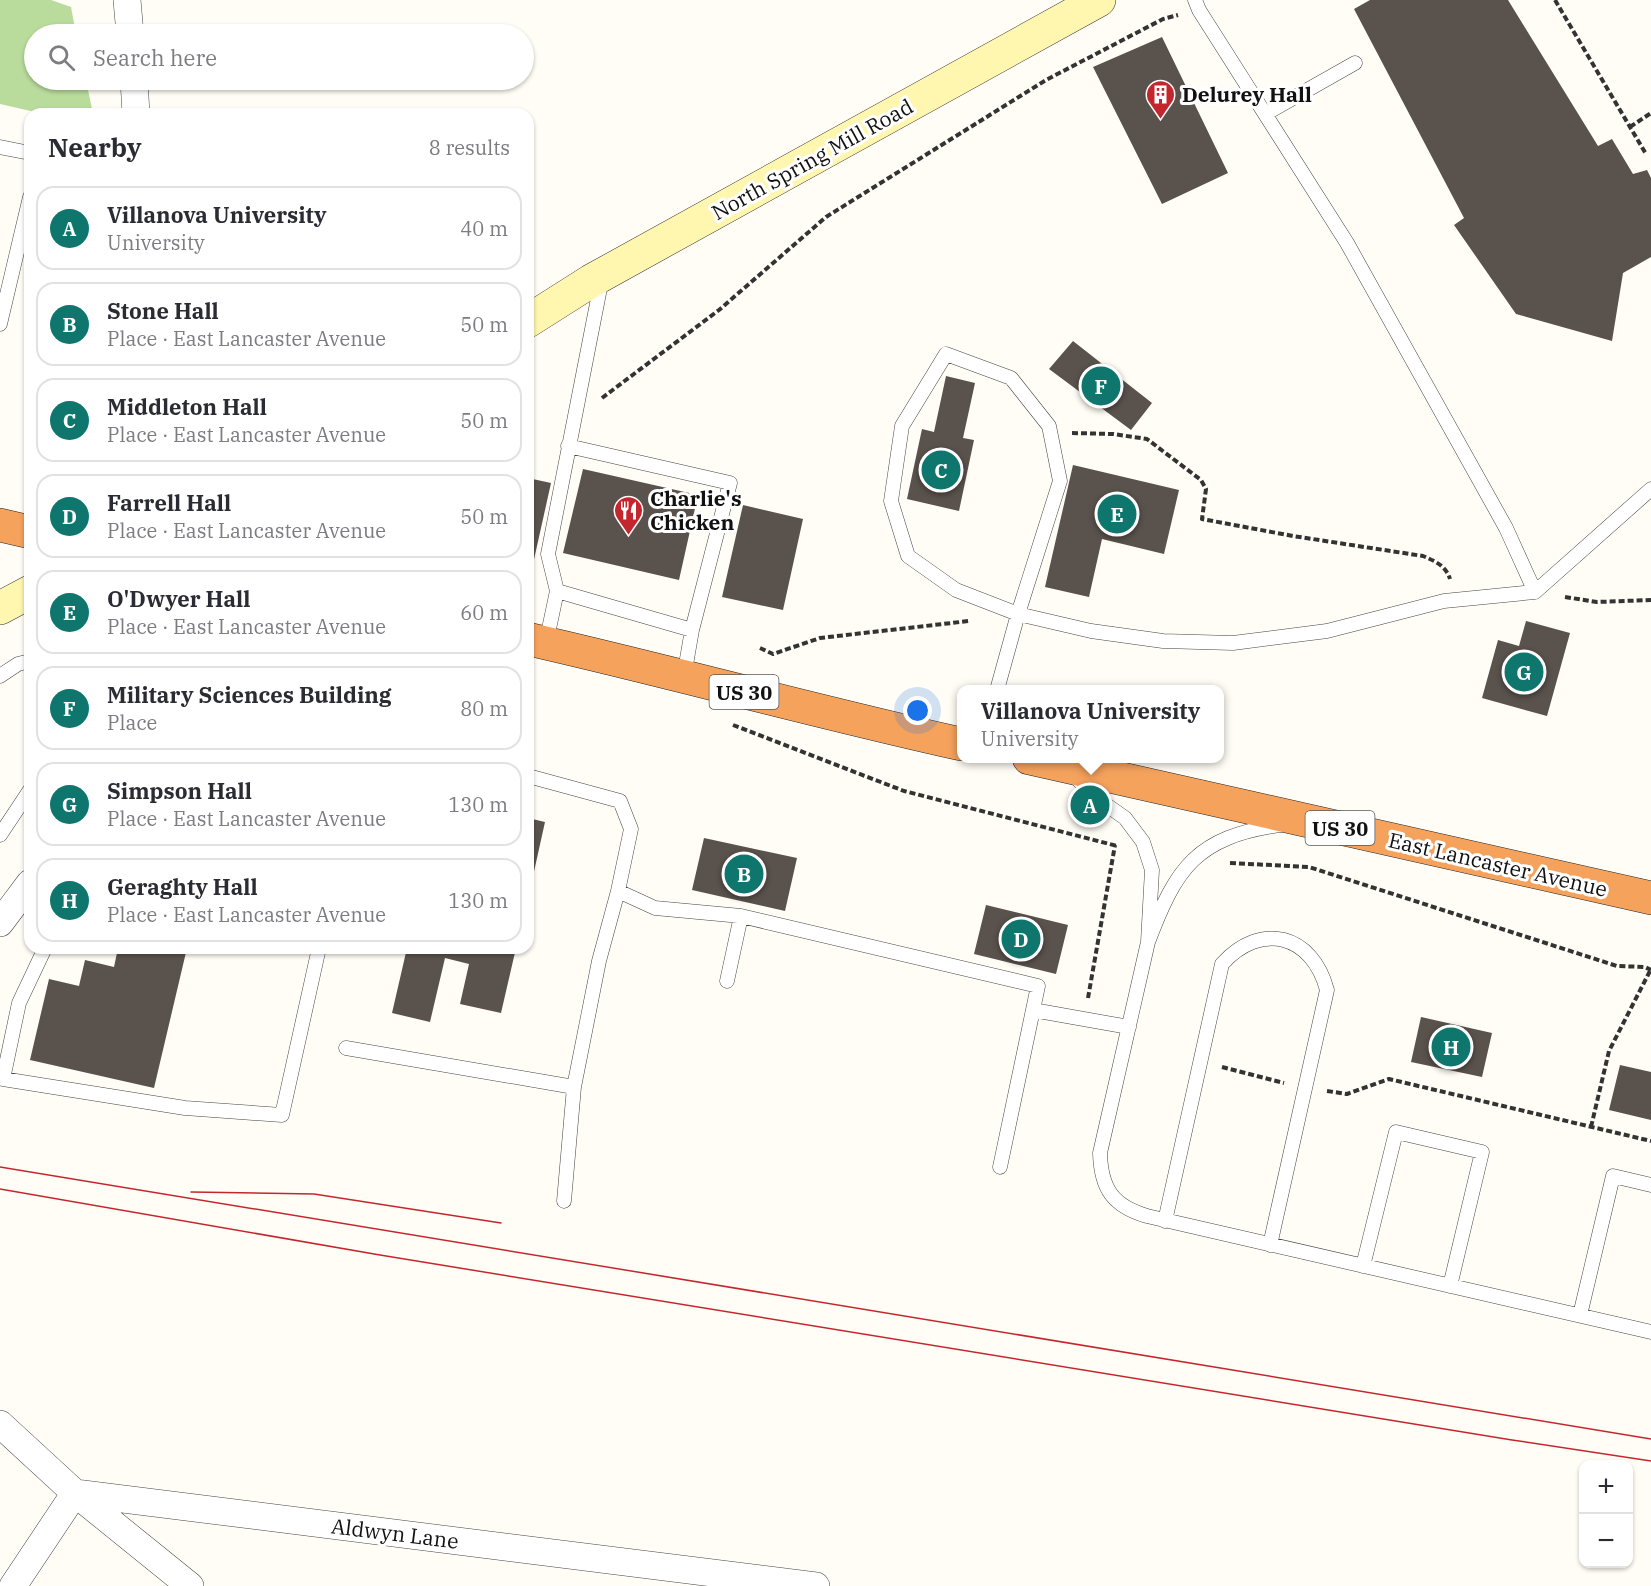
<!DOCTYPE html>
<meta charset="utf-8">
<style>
:root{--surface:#fff;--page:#f2f2f3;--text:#2b2b33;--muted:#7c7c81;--line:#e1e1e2;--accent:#0f766e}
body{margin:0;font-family:"IBM Plex Serif",serif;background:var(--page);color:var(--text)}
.controls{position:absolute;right:18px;bottom:18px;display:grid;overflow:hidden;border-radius:12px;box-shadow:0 2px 4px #0004}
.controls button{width:54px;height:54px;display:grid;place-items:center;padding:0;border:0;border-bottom:2px solid var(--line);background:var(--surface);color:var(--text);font:30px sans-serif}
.you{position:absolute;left:918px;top:711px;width:21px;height:21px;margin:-15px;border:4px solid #fff;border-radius:50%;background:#1a73e8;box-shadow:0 0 0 9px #1a73e833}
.badge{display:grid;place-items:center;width:39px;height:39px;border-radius:50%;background:var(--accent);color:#fff;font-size:20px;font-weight:700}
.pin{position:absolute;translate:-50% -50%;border:3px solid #fff;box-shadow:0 2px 6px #0006}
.popup{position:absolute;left:957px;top:685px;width:267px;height:78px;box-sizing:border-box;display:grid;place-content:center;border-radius:12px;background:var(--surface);filter:drop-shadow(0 2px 4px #0005);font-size:20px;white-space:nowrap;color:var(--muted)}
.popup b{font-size:22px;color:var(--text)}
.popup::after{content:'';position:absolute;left:50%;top:100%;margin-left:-12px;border:12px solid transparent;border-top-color:var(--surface)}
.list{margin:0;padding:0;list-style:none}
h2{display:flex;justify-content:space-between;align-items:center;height:78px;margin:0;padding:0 24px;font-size:26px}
h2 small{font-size:20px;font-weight:400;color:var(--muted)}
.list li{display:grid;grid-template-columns:39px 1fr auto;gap:18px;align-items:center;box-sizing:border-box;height:84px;margin:0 12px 12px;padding:0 12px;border:2px solid var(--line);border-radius:18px}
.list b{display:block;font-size:22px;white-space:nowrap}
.list p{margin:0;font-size:20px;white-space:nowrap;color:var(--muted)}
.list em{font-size:20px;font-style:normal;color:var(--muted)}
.icon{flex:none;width:33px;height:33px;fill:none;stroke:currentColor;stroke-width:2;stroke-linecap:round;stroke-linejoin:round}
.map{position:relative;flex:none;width:1651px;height:1586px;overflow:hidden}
.search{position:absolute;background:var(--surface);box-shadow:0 2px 4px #0004;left:24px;top:24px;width:510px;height:66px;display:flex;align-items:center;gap:15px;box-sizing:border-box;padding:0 21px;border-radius:33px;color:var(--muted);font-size:22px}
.panel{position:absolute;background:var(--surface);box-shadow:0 2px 4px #0004;left:24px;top:108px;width:510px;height:846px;border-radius:18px}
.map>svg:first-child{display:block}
.forest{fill:#b9dc9c}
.building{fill:#5a524d}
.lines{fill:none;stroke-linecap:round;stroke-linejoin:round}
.lane-casing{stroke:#444;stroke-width:15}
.street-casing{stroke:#444;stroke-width:28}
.secondary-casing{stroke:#333;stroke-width:34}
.highway-casing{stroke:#222;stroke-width:34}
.path{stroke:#333;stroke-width:4;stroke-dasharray:6 3;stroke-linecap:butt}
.lane{stroke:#fff;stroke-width:14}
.street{stroke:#fff;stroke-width:27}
.secondary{stroke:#fff6b0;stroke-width:33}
.highway{stroke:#f5a25d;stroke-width:33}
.tram{stroke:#c4262e;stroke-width:1.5}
.labels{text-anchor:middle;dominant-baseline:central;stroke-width:6;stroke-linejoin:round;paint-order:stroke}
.shield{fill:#fff;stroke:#585858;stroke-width:1.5}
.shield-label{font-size:20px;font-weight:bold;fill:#111}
.poi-label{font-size:21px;font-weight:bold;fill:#111;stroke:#fff;text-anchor:start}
.street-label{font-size:21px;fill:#111;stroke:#fff}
</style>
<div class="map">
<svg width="1651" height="1586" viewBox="0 0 1651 1586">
<rect width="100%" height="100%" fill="#fffdf5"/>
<!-- forest -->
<path class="forest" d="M0 0H51L71 7 76 34H34V80H86L93 114H44L0 104Z"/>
<!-- building -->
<path class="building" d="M1370 0H1508L1598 146 1612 139 1633 174 1647 170 1651 178V257L1623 273 1612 341 1516 314 1454 225 1464 218 1354 9Z
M1162 37 1228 173 1162 204 1093 67Z
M1073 341 1152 403 1131 430 1049 369Z
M946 376 975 383 963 438 974 440 959 511 907 499 922 429 934 432Z
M1073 465 1179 490 1164 554 1102 539 1089 597 1045 587Z
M583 469 698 495 679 580 563 553Z
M528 478 551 483 531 573 528 572Z
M743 505 803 519 783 610 722 597Z
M1526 621 1570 633 1547 716 1482 698 1498 640 1519 646Z
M528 818 545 822 529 894 528 893Z
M704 838 797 858 785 911 692 890Z
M986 905 1068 925 1056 974 974 954Z
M118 948H187L154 1088 30 1060 49 979 79 986 85 960 114 967Z
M407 948H516L501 1013 460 1004 469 964 445 958 430 1022 392 1013Z
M1421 1017 1492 1033 1482 1077 1411 1062Z
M1620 1065 1651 1072V1120L1609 1110Z"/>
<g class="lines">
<defs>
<path id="lane" d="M1195 0 1199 10 1347 243 1506 528 1535 592
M1265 114 1355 63
M0 147 30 153
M602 278 548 554 557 591 692 630
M0 324 30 197
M568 446 730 483 692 630 684 676
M546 643 557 591
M0 676 18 664 30 661
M997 690 1018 614 1060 481 1049 426 1011 378 946 354 902 426 891 501 908 556 956 590 1018 614 1091 631 1163 641 1233 643 1327 631 1444 601 1535 592 1651 489
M528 776 620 801 631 829 618 891 599 961 574 1087 564 1201
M1074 776 1101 801 1125 818 1143 842 1152 870 1148 942C1176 868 1196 837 1280 825
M0 835 30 790
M618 891 655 908 741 916 1038 986 1000 1167
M1148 942 1100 1153C1101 1189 1113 1206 1147 1216L1651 1332
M727 981 741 916
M1033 1010 1129 1027
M346 1048 574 1087
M0 1078 3 1079 19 1003 45 948
M3 1079 185 1108 282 1115 319 948
M1165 1221 1222 964C1261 921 1312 934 1327 990L1270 1245
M1363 1266 1396 1132 1482 1152 1450 1286
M1580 1315 1613 1176 1651 1185"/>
<path id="street" d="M127 0 130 34
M134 80 136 114
M0 923 30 883
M0 1424 75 1493 190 1586
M75 1493 816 1586
M13 1586 75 1493"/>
<path id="secondary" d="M528 321 591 281 1099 0
M0 608 30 592"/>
<path id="highway" d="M0 525 30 532
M528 639C673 672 816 712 961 744
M1029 758 1651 898"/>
</defs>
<!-- lane casing -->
<use href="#lane" class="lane-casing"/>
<!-- street casing -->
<use href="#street" class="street-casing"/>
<!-- secondary casing -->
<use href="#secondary" class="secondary-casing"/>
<!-- highway casing -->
<use href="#highway" class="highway-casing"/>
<!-- path -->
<path class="path" d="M1555 0 1646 154
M1630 127 1651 113
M602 398 719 310 826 217 1046 80 1163 19 1178 15
M1072 433 1113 434 1147 439 1201 480 1206 489 1202 519 1293 536 1423 556C1435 561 1446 566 1450 579
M1565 597 1597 602 1651 600
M760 648 773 654 820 638 969 621
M733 725 904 791 1117 846
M1230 863 1309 867 1617 966 1645 967 1651 970
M1088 998 1115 845
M1222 1067 1284 1083
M1327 1091 1347 1094 1389 1079 1651 1141
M1591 1127 1609 1051 1651 969"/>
<!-- lane -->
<use href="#lane" class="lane"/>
<!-- street -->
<use href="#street" class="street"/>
<!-- secondary -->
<use href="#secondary" class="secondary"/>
<!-- highway -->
<use href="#highway" class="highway"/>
<!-- tram -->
<path class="tram" d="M0 1167 1651 1439
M0 1189 380 1255 1512 1440 1651 1461
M191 1192 314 1194 501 1223"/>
</g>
<!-- icons -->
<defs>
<symbol id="building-pin" viewBox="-11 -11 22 30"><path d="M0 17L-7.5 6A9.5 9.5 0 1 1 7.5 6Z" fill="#c4262e" stroke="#fff"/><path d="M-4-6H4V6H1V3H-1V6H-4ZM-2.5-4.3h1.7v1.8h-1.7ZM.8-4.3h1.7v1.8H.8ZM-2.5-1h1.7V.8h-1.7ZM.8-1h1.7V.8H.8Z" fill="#fff"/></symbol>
<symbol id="restaurant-pin" viewBox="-11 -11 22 30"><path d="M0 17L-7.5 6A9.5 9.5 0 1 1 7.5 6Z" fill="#c4262e" stroke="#fff"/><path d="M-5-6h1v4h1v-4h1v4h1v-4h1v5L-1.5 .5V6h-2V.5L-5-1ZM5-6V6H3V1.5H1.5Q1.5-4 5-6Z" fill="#fff"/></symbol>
</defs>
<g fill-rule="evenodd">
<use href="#building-pin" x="1144" y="78" width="33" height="45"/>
<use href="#restaurant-pin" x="612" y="494" width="33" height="45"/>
</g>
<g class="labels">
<!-- shield labels -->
<g class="shield">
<rect x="709.5" y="675" width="69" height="34" rx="4.5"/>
<rect x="1305.5" y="811" width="69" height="34" rx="4.5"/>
</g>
<g class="shield-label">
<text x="744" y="692">US 30</text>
<text x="1340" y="828">US 30</text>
</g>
<!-- poi labels -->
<g class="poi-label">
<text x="1182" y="94">Delurey Hall</text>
<text x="650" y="498">Charlie's<tspan x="650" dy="24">Chicken</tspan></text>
</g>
<!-- street labels -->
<g class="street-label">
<text transform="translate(812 159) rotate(-29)">North Spring Mill Road</text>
<text transform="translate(1498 864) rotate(13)">East Lancaster Avenue</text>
<text transform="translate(395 1533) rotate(7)">Aldwyn Lane</text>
</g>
</g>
</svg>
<div class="controls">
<button>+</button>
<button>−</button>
</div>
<div class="you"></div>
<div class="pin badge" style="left:1090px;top:805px">A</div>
<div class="popup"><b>Villanova University</b>University</div>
<div class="pin badge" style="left:744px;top:874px">B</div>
<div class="pin badge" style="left:941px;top:470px">C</div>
<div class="pin badge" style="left:1021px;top:939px">D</div>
<div class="pin badge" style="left:1117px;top:514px">E</div>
<div class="pin badge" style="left:1101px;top:386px">F</div>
<div class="pin badge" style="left:1524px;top:672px">G</div>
<div class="pin badge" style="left:1451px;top:1047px">H</div>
<div class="search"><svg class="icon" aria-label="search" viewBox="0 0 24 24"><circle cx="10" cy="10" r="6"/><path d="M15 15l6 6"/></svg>Search here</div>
<section class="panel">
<h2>Nearby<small>8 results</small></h2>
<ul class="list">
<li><span class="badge">A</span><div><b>Villanova University</b><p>University</p></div><em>40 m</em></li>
<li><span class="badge">B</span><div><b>Stone Hall</b><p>Place · East Lancaster Avenue</p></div><em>50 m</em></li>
<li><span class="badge">C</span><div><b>Middleton Hall</b><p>Place · East Lancaster Avenue</p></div><em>50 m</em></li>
<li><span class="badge">D</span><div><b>Farrell Hall</b><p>Place · East Lancaster Avenue</p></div><em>50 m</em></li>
<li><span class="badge">E</span><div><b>O'Dwyer Hall</b><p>Place · East Lancaster Avenue</p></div><em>60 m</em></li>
<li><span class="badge">F</span><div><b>Military Sciences Building</b><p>Place</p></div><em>80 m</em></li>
<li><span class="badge">G</span><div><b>Simpson Hall</b><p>Place · East Lancaster Avenue</p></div><em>130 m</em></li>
<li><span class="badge">H</span><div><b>Geraghty Hall</b><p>Place · East Lancaster Avenue</p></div><em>130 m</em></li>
</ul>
</section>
</div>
